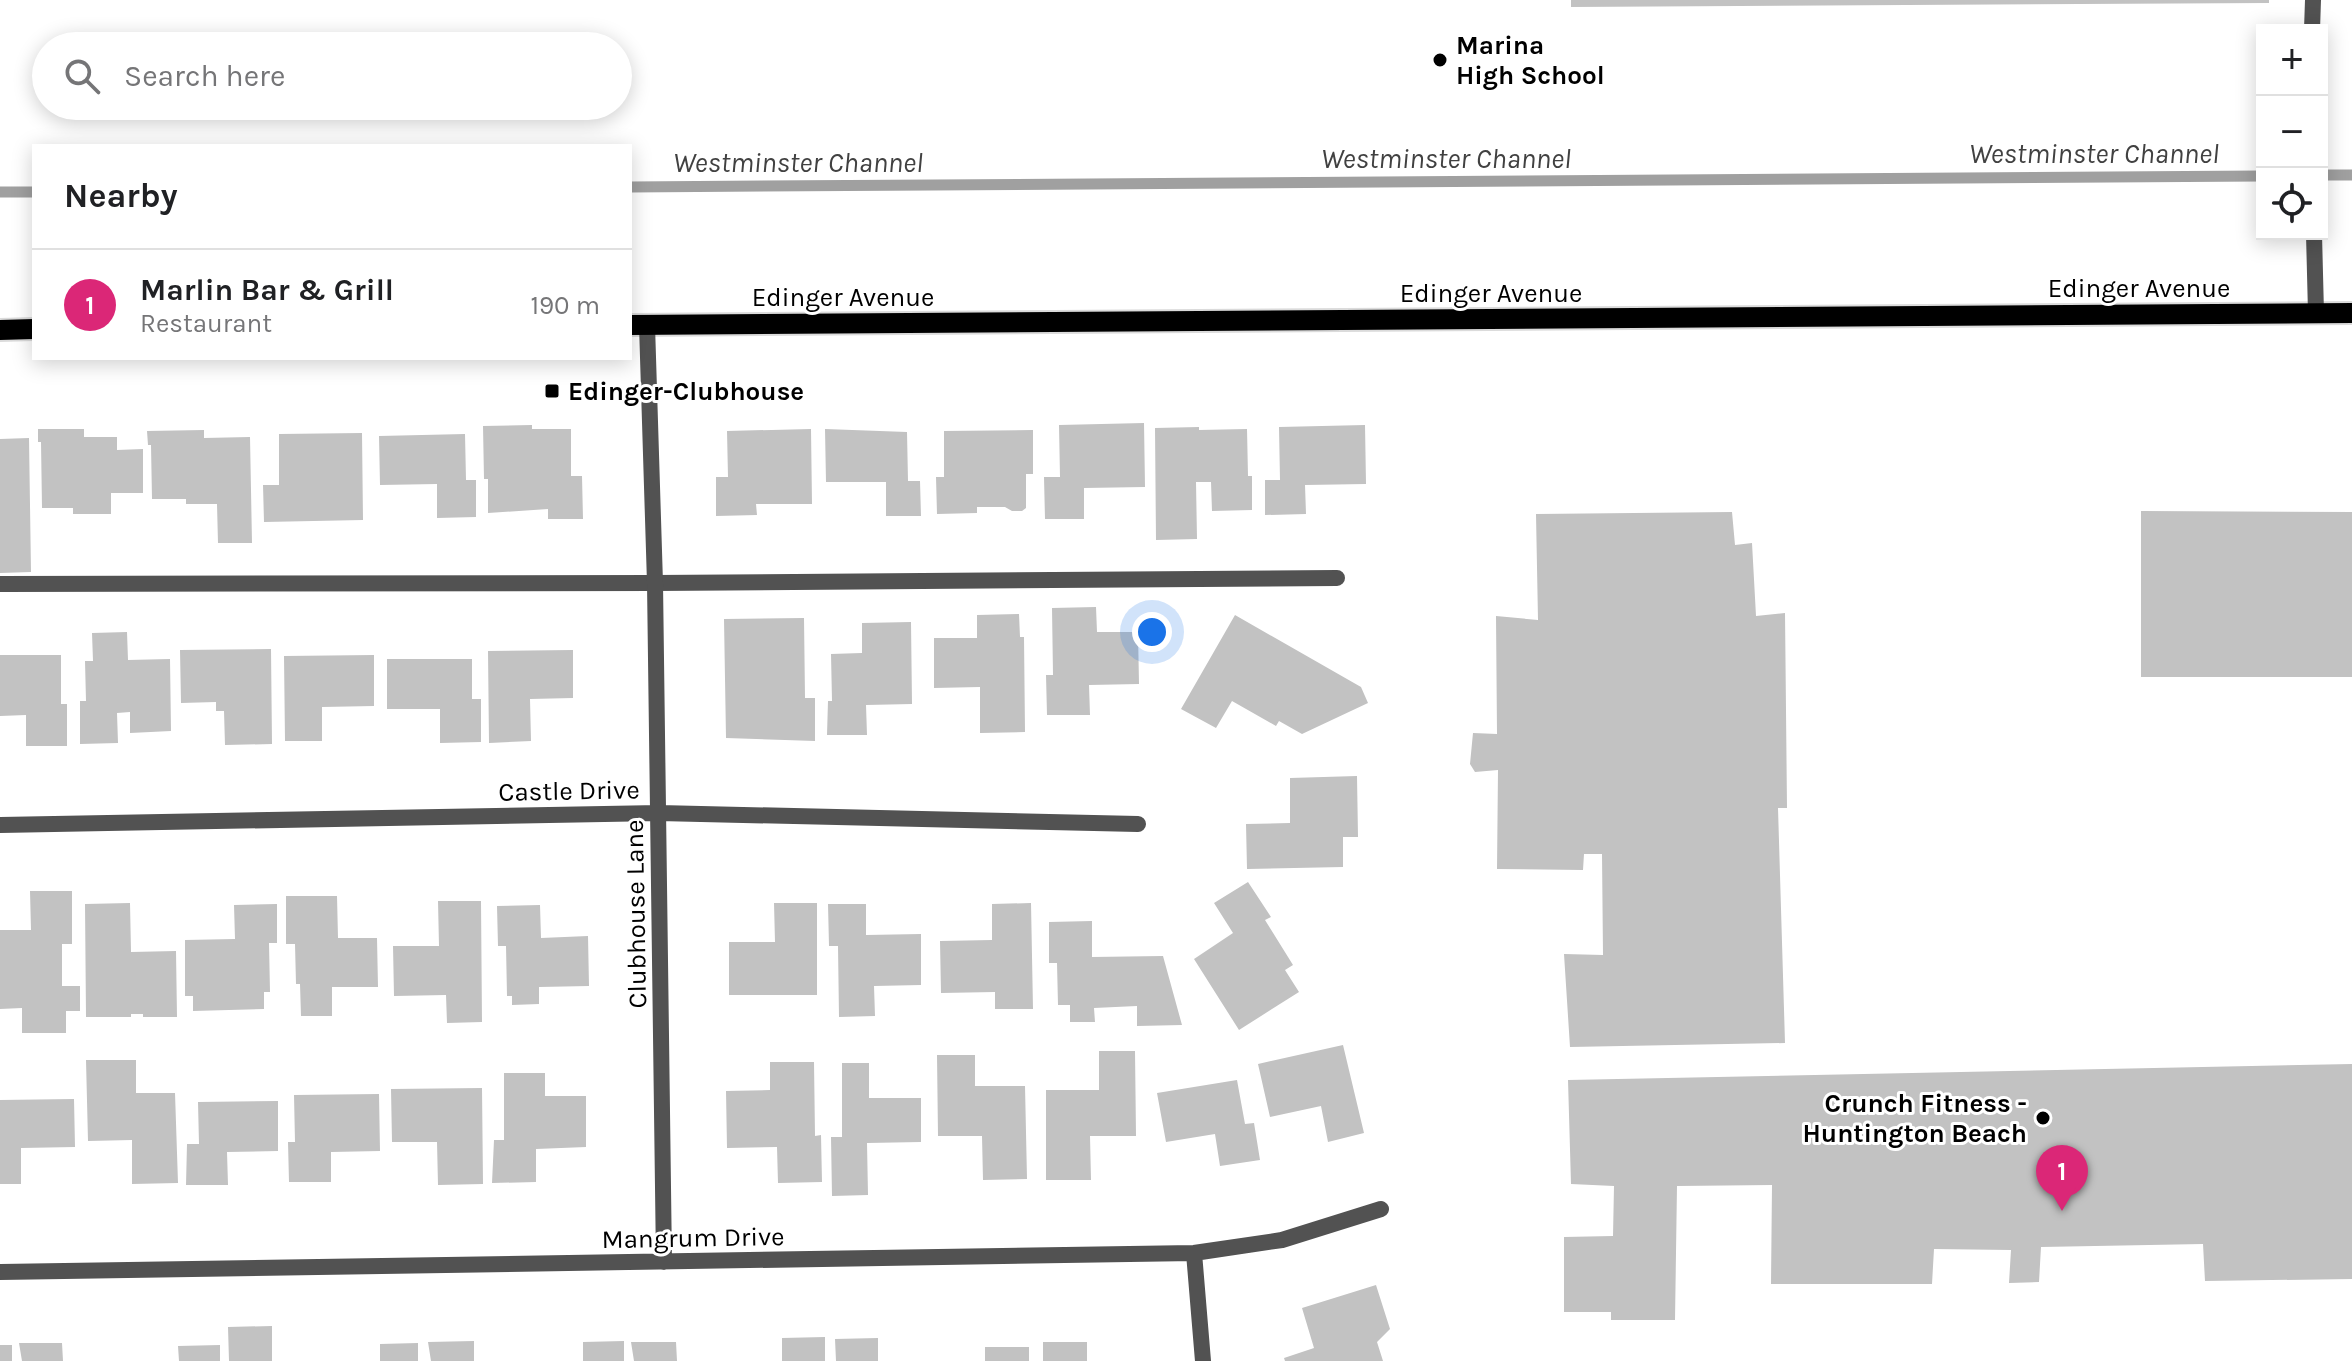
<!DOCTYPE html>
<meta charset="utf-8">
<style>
:root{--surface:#fff;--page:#f2f2f2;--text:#202124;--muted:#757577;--line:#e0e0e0;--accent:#db2777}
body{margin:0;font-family:Karla,sans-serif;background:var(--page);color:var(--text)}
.controls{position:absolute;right:24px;top:24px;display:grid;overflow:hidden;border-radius:0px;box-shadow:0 4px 20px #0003}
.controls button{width:72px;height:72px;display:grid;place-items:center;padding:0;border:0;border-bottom:2px solid var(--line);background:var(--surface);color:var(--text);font:40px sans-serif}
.you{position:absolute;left:1152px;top:632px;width:28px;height:28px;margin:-20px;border:6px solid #fff;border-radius:50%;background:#1a73e8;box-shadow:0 0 0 12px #1a73e833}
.badge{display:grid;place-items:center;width:52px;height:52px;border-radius:50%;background:var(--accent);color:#fff;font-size:26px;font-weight:700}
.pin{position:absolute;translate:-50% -66px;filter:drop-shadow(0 2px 4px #0008)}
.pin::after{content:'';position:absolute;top:42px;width:28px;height:24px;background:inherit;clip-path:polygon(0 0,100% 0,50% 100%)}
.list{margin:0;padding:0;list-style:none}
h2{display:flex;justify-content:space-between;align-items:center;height:104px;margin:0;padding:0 32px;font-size:34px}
h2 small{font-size:26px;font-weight:400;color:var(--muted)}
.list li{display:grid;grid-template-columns:52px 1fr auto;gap:24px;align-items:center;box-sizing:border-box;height:112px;padding:0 32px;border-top:2px solid var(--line)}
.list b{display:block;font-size:30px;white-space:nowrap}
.list p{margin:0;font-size:26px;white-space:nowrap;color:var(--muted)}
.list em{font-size:26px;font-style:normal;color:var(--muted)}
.icon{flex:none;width:44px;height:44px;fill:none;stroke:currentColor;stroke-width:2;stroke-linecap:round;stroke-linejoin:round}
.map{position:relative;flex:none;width:2352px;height:1361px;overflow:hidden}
.search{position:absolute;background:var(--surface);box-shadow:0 4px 20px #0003;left:32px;top:32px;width:600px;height:88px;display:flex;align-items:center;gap:20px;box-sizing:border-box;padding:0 28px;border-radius:44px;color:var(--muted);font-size:30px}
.panel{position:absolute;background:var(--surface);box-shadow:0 4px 20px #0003;left:32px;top:144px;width:600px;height:216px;border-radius:0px}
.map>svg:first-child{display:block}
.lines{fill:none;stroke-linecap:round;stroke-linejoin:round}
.stream{stroke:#a0a0a0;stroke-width:11}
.building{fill:#c2c2c2}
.primary-casing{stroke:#dbdbdb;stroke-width:24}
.lane{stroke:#525252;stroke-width:16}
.street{stroke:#525252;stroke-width:16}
.primary{stroke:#000;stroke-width:20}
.poi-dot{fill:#000;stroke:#fff;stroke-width:3}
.labels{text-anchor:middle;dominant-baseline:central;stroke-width:6;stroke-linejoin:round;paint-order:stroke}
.poi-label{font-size:26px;font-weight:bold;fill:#000;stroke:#fff;text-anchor:start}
.street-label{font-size:26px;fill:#000;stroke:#fff}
.water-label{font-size:28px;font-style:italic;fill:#414141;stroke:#fff}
</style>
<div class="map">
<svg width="2352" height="1361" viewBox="0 0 2352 1361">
<rect width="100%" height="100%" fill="#fff"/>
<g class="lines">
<!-- stream -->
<path class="stream" d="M2322 175H2352
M630 187 2262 176
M0 192H34"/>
</g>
<!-- building -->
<path class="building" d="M1571 0H2269V3L1571 7Z
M1144 423 1145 487 1084 488V519H1045L1044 477H1060L1059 425Z
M532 425V429H571V476H582L583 519H548V509L488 513V479H484L483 426Z
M1365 425 1366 484 1305 485 1306 514 1265 515V480H1280L1279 427Z
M1199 427V430L1247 429 1248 476H1252V510L1212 511 1211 482H1196L1197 539 1156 540 1155 428Z
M38 429H84V437H117V450L143 449V493H111V514H73V508H42L41 442H38Z
M811 429 812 504H756L757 515 716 516V477H728L727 431Z
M825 429 907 432 908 481H920L921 516H886V482H826Z
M204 430V438L250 437 252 543H218L217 504H186V499H152L151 445H148L147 431Z
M1033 430V474H1026V508L1022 511H1012L1005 507H977V513L937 514 936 477H944V431Z
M362 433 363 520 264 522 263 485H279V434Z
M465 434 466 480H476V517L437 518V484L380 485 379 436Z
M29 438 31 572 0 573V439Z
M2141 511 2352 512V677H2141Z
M1732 512 1735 545 1752 543 1756 616 1785 613 1787 808H1778L1785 1043 1570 1047 1564 954 1603 955 1602 854H1584L1583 870 1497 869 1498 770 1475 772 1470 764 1473 733 1497 734 1496 616 1538 620 1536 514Z
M1096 607 1097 632H1138L1139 684 1089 685 1090 715H1047L1046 675H1053L1052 608Z
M1019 614 1020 637H1024L1025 732 980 733V687L934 688V638H977V615Z
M1235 615 1361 687 1368 703 1302 734 1279 721 1276 726 1232 701 1216 728 1181 709Z
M804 618 805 698H815V741L726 738 724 619Z
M911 622 912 704 866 705 867 735H827L828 701H832L831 654 862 653V623Z
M127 632 128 660 170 659 171 731 130 733V712L117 713 118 743 80 744V701H86L85 661H93L92 633Z
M271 649 272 744 225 745 224 711H216V702L181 703 180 650Z
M573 650V698L530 699 531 741 489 743 488 651Z
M0 655H61V704H67V746H26V715L0 716Z
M374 655V706L322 707V741H285L284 656Z
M387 659H472V699H481V742L440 743V709H387Z
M1357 776 1358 837H1343V867L1247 869 1246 824 1290 823V778Z
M1248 882 1271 917 1265 920 1293 965 1285 970 1299 992 1239 1030 1194 959 1233 933 1214 903Z
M30 891H72V944H62V986H80V1011H66V1033H22V1008L0 1009V930H31Z
M286 896H337L338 938H377L378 987H332V1016H301L300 984H296L295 944H286Z
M438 901H481L482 1022 447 1023 446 995 394 996 393 946H439Z
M130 903 131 952 176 951 177 1017H143V1014H131V1017H86L85 904Z
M774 903H817V995H729V942H775Z
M1031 903 1033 1009H995V992L941 993 940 941 992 940V904Z
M277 904V943H269L270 992H264V1009L193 1011V996H185V940L235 939 234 905Z
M828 904H866V935L921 934V985L874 986 875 1016 839 1017 838 946H829Z
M540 905 541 938 588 936 589 986 539 987V1004L512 1005V996H507L506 946H498L497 906Z
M1092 921V957L1163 956 1182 1025 1137 1026V1006L1094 1008 1095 1022H1070V1005H1058L1057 963H1049V922Z
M1343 1045 1364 1133 1328 1142 1321 1106 1270 1117 1258 1064Z
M1099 1051H1135L1136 1136H1090L1091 1180H1046V1090H1099Z
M937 1055H975V1086H1025L1027 1179 983 1180 982 1136H938Z
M86 1060H136V1093H175L178 1183 132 1184V1140L88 1141Z
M770 1062H814L815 1136 821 1135 822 1182 778 1183 777 1147 727 1148 726 1091 770 1090Z
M842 1063H869V1098H921V1142L867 1143 868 1195 832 1196 831 1137H842Z
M2352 1064V1279L2205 1281 2203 1244 2041 1247 2039 1282 2009 1283 2011 1250 1934 1249 1932 1284H1771L1772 1185 1677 1186 1675 1320H1611V1312H1564V1237L1613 1236 1614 1186 1571 1184 1568 1080Z
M504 1073H545V1096H586V1147L536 1149V1182L492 1183 494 1140H504Z
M1237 1080 1245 1124 1254 1123 1260 1160 1220 1166 1215 1134 1166 1142 1157 1093Z
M482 1088 483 1184 438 1185 437 1142H392L391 1089Z
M379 1094 380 1151 331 1152V1182H289L288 1142H295L294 1095Z
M74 1099 75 1147 21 1148V1184H0V1100Z
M278 1101V1151L227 1152 228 1185H186L187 1144H199L198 1102Z
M1376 1285 1390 1329 1377 1342 1383 1361H1285L1284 1358 1314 1348 1302 1308Z
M272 1326V1361H229L228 1327Z
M825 1337V1361H782V1338Z
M878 1338V1361H836L835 1339Z
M474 1341V1361H431L428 1342Z
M624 1341V1361H583V1342Z
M631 1342H676L677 1361H634Z
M1043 1342H1087V1361H1043Z
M19 1343H62L63 1361H22Z
M418 1343V1361H380V1344Z
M0 1345H12V1361H0Z
M220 1345V1361H179L178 1346Z
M985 1347H1029V1361H985Z"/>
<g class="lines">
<defs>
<path id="primary" d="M630 325 2352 313
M0 330 34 329"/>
</defs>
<!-- primary casing -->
<use href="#primary" class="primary-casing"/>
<!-- lane -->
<path class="lane" d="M2312 30 2313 0
M2314 234 2316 313
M0 584 655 583 1337 578"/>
<!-- street -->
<path class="street" d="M647 325 655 583 664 1262
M0 825 659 813 1138 824
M1194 1253 1203 1361
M0 1272 1194 1253 1282 1240 1381 1209"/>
<!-- primary -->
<use href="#primary" class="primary"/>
</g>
<!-- markers -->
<g class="poi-dot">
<circle cx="1440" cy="60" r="8"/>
<rect x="544" y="383" width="16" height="16" rx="4"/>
<circle cx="2043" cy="1118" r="8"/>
</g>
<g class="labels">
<!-- poi labels -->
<g class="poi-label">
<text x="1456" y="45">Marina<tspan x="1456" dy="30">High School</tspan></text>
<text x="568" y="391">Edinger-Clubhouse</text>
<text x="2027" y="1103" text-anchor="end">Crunch Fitness -<tspan x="2027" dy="30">Huntington Beach</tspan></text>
</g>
<!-- street labels -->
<g class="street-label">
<text x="2139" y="288">Edinger Avenue</text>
<text x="1491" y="293">Edinger Avenue</text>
<text x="843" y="297">Edinger Avenue</text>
<text transform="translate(569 791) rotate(-1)">Castle Drive</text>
<text transform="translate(636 914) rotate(-91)">Clubhouse Lane</text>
<text transform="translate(693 1238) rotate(-1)">Mangrum Drive</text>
</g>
<!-- water labels -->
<g class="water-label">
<text x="2094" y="153">Westminster Channel</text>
<text x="1446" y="158">Westminster Channel</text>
<text x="798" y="162">Westminster Channel</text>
</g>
</g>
</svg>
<div class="controls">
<button>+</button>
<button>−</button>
<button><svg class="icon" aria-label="locate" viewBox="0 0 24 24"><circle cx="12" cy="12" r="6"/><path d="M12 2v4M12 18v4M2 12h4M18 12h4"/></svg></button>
</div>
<div class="you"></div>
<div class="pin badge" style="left:2062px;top:1211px">1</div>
<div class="search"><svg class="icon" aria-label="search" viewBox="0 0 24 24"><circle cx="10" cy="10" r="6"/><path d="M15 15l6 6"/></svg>Search here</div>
<section class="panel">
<h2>Nearby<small></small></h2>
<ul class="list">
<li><span class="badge">1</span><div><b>Marlin Bar &amp; Grill</b><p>Restaurant</p></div><em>190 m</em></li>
</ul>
</section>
</div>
